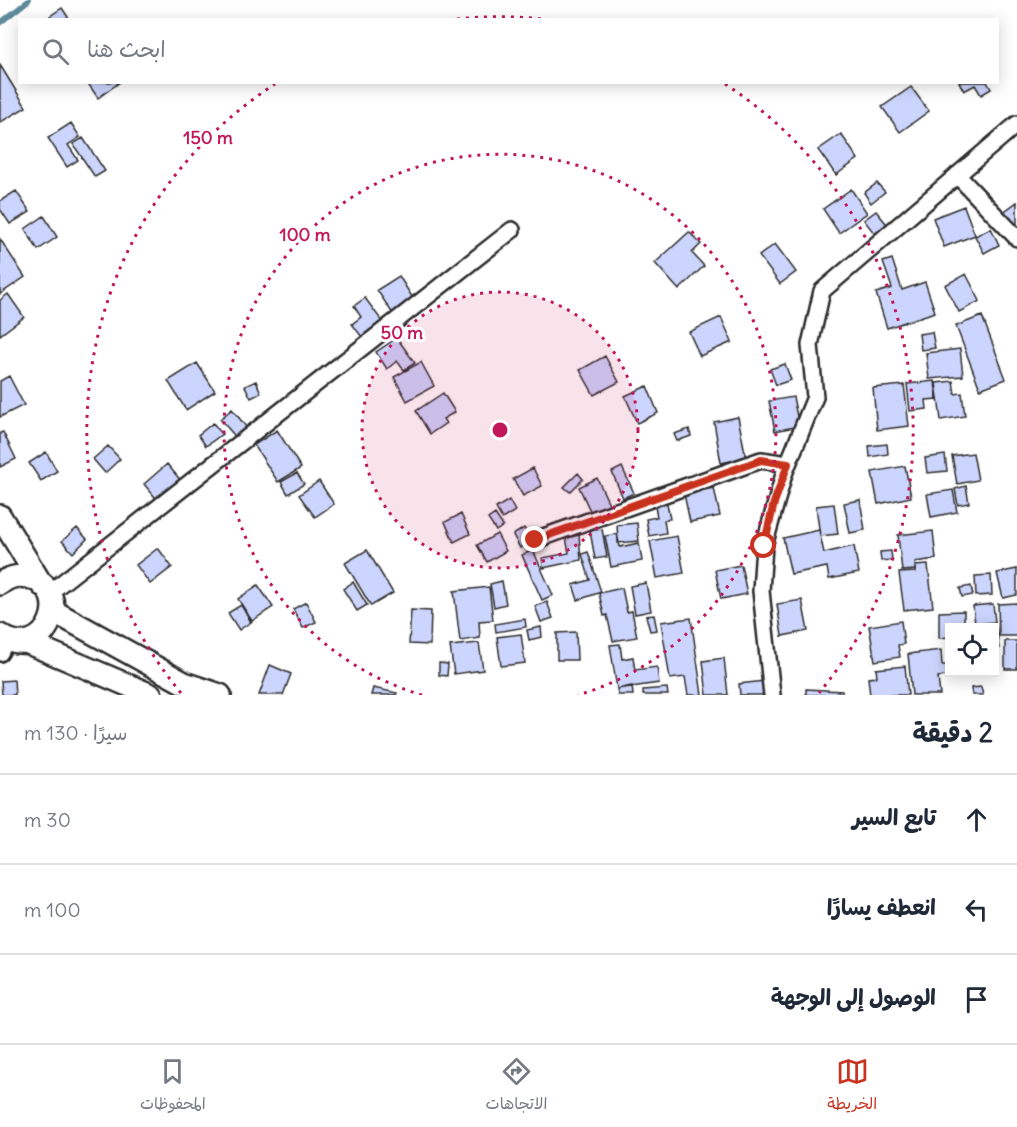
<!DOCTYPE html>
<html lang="ar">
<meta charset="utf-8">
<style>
:root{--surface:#fff;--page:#f2f2f3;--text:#1f2937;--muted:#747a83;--line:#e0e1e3;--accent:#c8321e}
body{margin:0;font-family:Delius,"Playpen Sans Arabic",sans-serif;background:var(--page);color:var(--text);direction:rtl}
.controls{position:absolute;right:18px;bottom:18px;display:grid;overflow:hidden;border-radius:0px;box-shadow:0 3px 15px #0003}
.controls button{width:54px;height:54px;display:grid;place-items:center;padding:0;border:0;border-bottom:2px solid var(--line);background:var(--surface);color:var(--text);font:30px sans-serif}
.stop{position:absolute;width:18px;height:18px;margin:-14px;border:4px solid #c8321e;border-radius:50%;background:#fff}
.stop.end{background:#c8321e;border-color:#fff;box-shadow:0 2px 6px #0008}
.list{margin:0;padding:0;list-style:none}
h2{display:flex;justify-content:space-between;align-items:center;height:78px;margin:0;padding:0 24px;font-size:26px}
h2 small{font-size:20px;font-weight:400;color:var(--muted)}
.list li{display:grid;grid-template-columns:39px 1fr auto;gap:18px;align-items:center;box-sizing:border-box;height:90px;padding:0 24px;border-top:2px solid var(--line)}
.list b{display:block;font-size:22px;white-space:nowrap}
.list em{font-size:20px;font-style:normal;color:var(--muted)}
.icon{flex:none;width:33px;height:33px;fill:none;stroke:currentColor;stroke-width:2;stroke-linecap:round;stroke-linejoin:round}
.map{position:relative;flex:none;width:1017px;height:695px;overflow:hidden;direction:ltr}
.search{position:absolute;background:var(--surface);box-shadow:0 3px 15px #0003;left:18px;right:18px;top:18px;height:66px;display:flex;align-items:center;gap:15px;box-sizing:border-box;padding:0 21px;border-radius:0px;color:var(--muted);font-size:22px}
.sheet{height:348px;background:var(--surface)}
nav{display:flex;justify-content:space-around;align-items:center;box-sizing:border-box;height:84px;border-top:2px solid var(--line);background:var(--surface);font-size:16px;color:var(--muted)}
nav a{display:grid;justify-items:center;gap:3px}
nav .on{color:var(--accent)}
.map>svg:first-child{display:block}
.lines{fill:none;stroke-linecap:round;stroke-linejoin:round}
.stream{stroke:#5f8a99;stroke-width:5}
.building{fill:#ccd5fd;stroke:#2b2b2b;stroke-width:1.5}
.street-casing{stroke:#2b2b2b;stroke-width:20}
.secondary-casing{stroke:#2b2b2b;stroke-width:26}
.street{stroke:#fff;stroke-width:15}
.secondary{stroke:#fff;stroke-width:21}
.route{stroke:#c8321e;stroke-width:8}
.ring{fill:none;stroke:#c2185b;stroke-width:3;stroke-dasharray:3 6}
.centre{fill:#c2185b;stroke:#fff;stroke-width:3}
.ring-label{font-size:18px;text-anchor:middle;font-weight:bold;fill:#c2185b;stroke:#fff;stroke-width:6;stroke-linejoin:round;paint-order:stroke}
</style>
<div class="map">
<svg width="1017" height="695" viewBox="0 0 1017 695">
<rect width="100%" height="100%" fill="#fff"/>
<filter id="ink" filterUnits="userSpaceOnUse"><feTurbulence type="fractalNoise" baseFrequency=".0167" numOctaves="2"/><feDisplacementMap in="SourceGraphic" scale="12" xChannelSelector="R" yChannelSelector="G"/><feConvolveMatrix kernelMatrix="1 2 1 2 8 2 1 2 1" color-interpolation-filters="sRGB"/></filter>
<g filter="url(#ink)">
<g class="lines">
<!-- stream -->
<path class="stream" d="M0 23 29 0"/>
</g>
<!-- building -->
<path class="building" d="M62 8 70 20H52L50 16Z
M0 65 26 107 1 122 0 120Z
M87 82H120L98 98Z
M959 82H987L991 89 981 95 975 85 964 91Z
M911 87 929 111 900 132 882 107Z
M71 123 80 137 68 145 78 160 67 167 48 138Z
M841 134 858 159 836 175 818 150Z
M83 138 105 171 95 177 73 144Z
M877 183 885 192 871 203 864 193Z
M851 189 867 213 839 233 823 209Z
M16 191 30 212 10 224 0 209V201Z
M1017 202V233L1002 213Z
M964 206 975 235 944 247 933 218Z
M876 211 890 228 878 238 864 220Z
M44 216 57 237 38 250 25 229Z
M991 228 999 245 984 253 975 236Z
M689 232 701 244 692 253 704 266 679 290 655 263Z
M0 239 25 277 0 294Z
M775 244 796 272 780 284 759 256Z
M892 259 902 290 925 282 935 312 887 328 876 293 892 288 883 262Z
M966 274 980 301 959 312 945 285Z
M399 276 414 300 393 314 377 290Z
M8 294 24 317 0 335V300Z
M365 298 382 321 362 337 352 324 361 317 354 306Z
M982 316 1006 379 980 389 956 326Z
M721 317 732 342 700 356 689 332Z
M932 332 935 348 921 350 919 334Z
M397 338 415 363 404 370 397 361 387 369 376 352Z
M960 349 963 376 929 379 926 353Z
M605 356 619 382 594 395 580 370Z
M421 362 434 386 407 401 394 377Z
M197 363 215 391 186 410 168 381Z
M785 364 791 380 776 385 770 369Z
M9 376 24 405 0 417V381Z
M256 381 261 393 251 398 245 386Z
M935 381 937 399 926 400 927 409 910 411 907 384Z
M953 381 955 394 962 393 965 416 941 420 936 383Z
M904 385 909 426 877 430 873 388Z
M647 386 658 413 637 423 625 396Z
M443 393 455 412 443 419 446 423 430 434 416 411Z
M793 397 799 426 775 431 769 401Z
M232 409 251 433 240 442 220 419Z
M738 417 746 458 721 463 714 422Z
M213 423 222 434 206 446 198 435Z
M689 429 691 436 677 441 674 434Z
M277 430 301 468 278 482 254 445Z
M3 432 16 459 0 467V433Z
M887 444 888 454 870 457 869 446Z
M108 446 120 459 105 473 93 459Z
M46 452 57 471 41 481 29 463Z
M973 453 978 480 957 484 952 456Z
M945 455 947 471 927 473 925 458Z
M167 464 182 482 159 502 144 484Z
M905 466 911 497 878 504 872 472Z
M622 467 634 493 623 498 612 472Z
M533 468 542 486 523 496 513 479Z
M297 473 304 484 288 494 281 482Z
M578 473 583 479 570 492 564 487Z
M597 478 610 506 592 515 579 487Z
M319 481 334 504 315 517 299 495Z
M966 486 969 503 958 505 955 489Z
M714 488 720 516 690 522 684 494Z
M953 490 957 512 931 517 927 494Z
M666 499 670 519 664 520 666 533 649 536 646 519 657 517 654 501Z
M509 500 515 511 502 519 496 508Z
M860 500 865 530 850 533 844 503Z
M834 504 838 534 820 536 816 506Z
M461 514 470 534 454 542 445 522Z
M495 514 503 526 496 531 488 519Z
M637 523 639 541 618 543 617 525Z
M77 528 87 539 73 553 62 541Z
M524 528 532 542 520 548 513 535Z
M602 529 607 557 595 559 590 531Z
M819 530 824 553 854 546 859 573 829 579 827 567 791 574 783 538Z
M933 531 936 559 915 562 916 570 902 571 898 535Z
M497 534 506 551 487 562 477 545Z
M617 534 620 547 639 543 642 561 611 567 605 536Z
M579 535 581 560 543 568 542 558 569 553 566 538Z
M677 536 684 573 657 578 650 541Z
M158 548 172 567 150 584 136 565Z
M367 550 393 593 371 606 345 563Z
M533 550 553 595 542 600 522 555Z
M891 551 892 560 881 561 880 552Z
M588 552 601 592 578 600 573 585 590 580 582 554Z
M741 565 747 594 721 599 715 570Z
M928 565 933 607 904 610 899 573 915 572V566Z
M1017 569V595L1003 598 997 573Z
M991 575 992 595 976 596 975 576Z
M502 581 506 604 494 607 490 584Z
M353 582 367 605 357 611 343 589Z
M646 583 651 611 635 614 630 586Z
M258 585 273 607 252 621 238 599Z
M971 586 973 595 962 597 960 588Z
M489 587 493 620 479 621 480 638 460 641 454 591Z
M622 588 627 612 632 611 637 637 613 641 607 615 604 616 599 593Z
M802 600 808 631 782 636 777 604Z
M306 602 316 622 303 628 293 609Z
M547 602 553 618 541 622 535 606Z
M1017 603V636H999L998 604Z
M993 604 995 622 975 624 973 606Z
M241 605 251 622 239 630 228 613Z
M411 610 431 611 430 645 409 644Z
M964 611V628H950V637L939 638V612Z
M654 615 657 630 650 631 646 616Z
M691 618 702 695H688L685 677 670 679 661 622Z
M525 619 526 627 496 632 495 624Z
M901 621 904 644 898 645 900 657 875 661 869 626Z
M996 624 999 649 994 650V628L975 626Z
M541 627 542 637 529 640 527 630Z
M576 632 577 660H557V633Z
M521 634 525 663 501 666 497 637Z
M1005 641H1017V669H1005Z
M479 643 483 670 454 674 450 646Z
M620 644 622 659 633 657 635 670 657 667 659 683 617 689 610 645Z
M941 650 942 665H950V672L971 674 938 677 940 695H912L908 654Z
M724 658 728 695H707L703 661Z
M439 663 448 664 447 676 439 675Z
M270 665 291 674 283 695H259Z
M905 666 908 695H870L868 678 877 677 876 669Z
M14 680 15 695H2L1 681Z
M764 681 766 695H740L739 684Z
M632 686 633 695H618L617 689Z
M981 687 983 695H972L971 688Z
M373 688 397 693 396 695H371Z
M667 688 668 695H643V690Z
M806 689 842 691V695H806Z"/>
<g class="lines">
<defs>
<path id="street" d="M957 175 1017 238
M535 540 761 460 788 464
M49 593 512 230
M0 653 7 639
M772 695 761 591 764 546 784 474 815 397 810 345 822 291 1017 124"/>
<path id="secondary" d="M0 516 42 585
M0 584C7 578 17 575 27 577 77 587 47 666 0 635
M53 611 184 683 220 695
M26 642 151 695"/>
</defs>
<!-- street casing -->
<use href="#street" class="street-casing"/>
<!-- secondary casing -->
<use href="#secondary" class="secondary-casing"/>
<!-- street -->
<use href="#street" class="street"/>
<!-- secondary -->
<use href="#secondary" class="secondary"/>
</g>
</g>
<g class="lines" filter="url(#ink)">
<!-- route -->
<path class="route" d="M535 540 761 460 788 464 774 503 764 546"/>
</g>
<!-- distance rings -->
<circle cx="500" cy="430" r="138" fill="#c2185b" fill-opacity=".12"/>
<g class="ring">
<circle cx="500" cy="430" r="138"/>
<path d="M422 695A276 276 0 1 1 578 695"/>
<path d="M181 693A413 413 0 0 1 275 84M457 19A413 413 0 0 1 543 19M725 84A413 413 0 0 1 819 693"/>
</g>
<circle cx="500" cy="430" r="9" class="centre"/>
<g class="ring-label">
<text x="208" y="144">150 m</text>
<text x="305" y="241">100 m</text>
<text x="402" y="339">50 m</text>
</g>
</svg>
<div class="controls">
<button><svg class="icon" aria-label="locate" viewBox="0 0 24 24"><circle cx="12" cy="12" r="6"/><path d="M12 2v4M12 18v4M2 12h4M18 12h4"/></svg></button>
</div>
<div class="stop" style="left:764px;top:546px"></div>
<div class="stop end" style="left:535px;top:540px"></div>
<div class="search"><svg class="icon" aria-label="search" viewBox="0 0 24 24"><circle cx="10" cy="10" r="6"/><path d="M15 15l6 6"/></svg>ابحث هنا</div>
</div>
<section class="sheet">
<h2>2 دقيقة<small>سيرًا · 130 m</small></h2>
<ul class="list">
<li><svg class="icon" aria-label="ahead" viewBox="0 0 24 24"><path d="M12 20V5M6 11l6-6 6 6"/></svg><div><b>تابع السير</b></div><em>30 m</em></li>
<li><svg class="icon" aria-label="left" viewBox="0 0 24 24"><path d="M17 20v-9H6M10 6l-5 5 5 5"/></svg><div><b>انعطف يسارًا</b></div><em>100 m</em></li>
<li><svg class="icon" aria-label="arrive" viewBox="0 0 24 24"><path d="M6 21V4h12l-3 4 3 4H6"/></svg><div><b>الوصول إلى الوجهة</b></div></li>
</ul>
</section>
<nav>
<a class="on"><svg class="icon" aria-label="map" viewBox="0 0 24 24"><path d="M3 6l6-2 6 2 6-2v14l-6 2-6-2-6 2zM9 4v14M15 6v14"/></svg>الخريطة</a>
<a><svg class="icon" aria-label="directions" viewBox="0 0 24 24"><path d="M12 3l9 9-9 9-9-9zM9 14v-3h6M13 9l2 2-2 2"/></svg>الاتجاهات</a>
<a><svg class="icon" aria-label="saved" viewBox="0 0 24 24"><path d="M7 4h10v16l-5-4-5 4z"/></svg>المحفوظات</a>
</nav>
